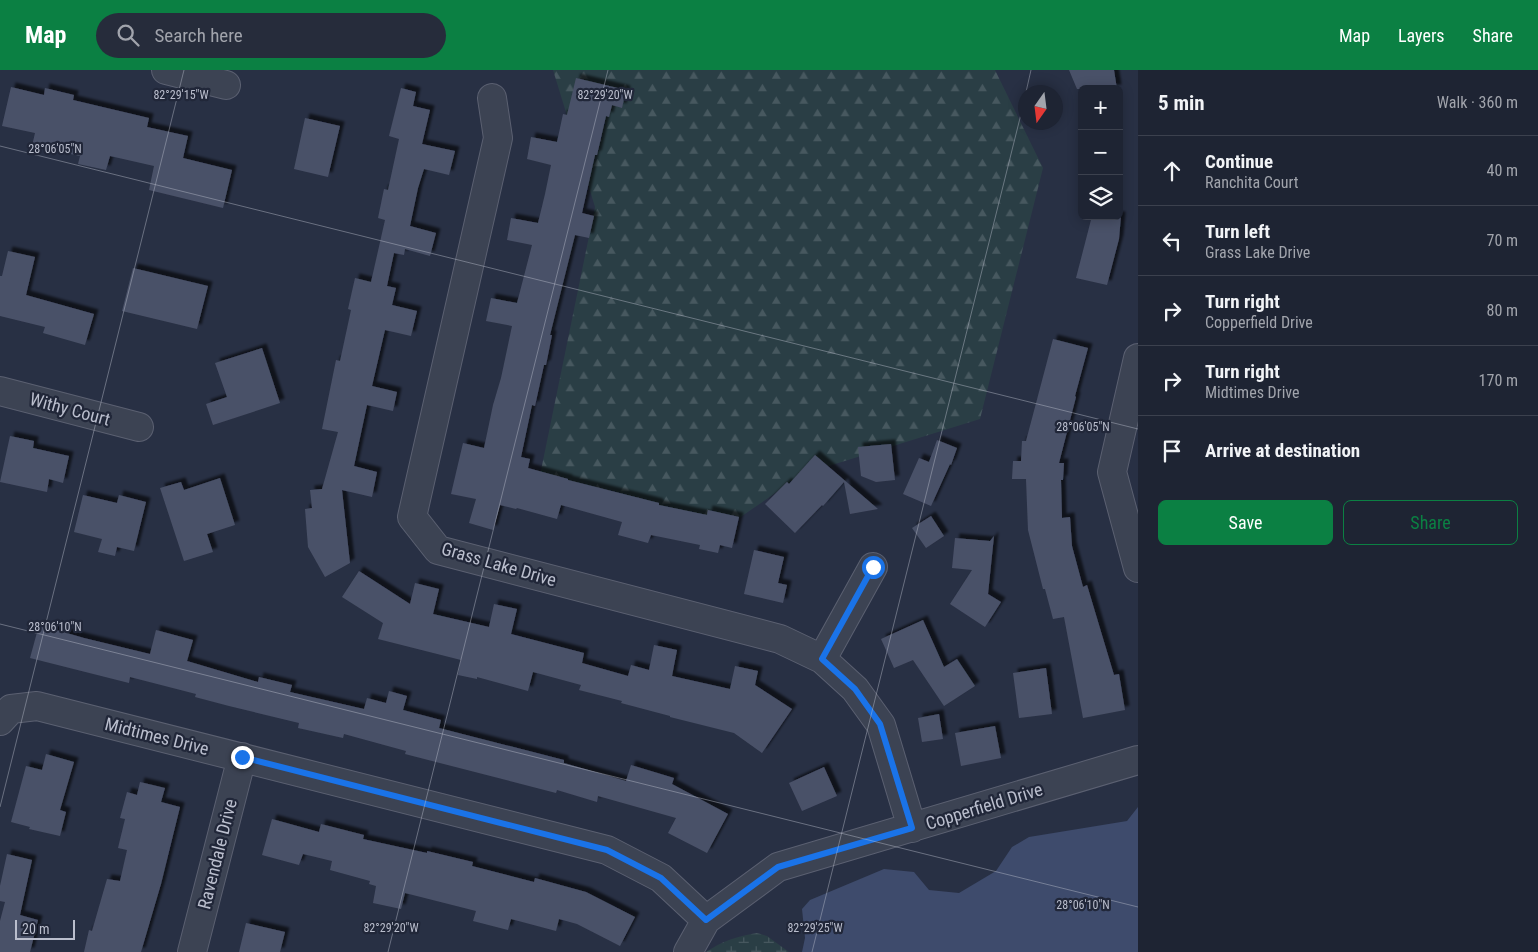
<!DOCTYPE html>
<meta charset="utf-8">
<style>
:root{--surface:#1e2433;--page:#262c3b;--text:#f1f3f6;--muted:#a1a4ac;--line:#3c414e;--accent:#0b8043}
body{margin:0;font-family:"Roboto Condensed",sans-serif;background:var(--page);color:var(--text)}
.controls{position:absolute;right:15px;top:15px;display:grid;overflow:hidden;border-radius:8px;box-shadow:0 2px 12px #0003}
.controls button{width:45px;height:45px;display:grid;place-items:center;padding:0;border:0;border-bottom:1px solid var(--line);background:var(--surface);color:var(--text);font:25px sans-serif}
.compass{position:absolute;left:1018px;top:15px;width:45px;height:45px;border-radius:50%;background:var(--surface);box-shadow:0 2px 12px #0003;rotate:194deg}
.scale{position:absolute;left:15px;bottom:12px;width:60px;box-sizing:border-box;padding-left:5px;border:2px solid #babecd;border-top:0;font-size:14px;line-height:18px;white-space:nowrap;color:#babecd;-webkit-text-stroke:4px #212739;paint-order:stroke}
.stop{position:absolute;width:15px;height:15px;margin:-11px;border:4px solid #1a73e8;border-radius:50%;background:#fff}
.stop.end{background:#1a73e8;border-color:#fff;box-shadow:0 1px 5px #0008}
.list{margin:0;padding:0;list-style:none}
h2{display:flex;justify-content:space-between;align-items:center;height:65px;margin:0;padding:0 20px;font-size:21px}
h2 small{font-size:16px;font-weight:400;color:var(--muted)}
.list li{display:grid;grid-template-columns:32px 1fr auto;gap:15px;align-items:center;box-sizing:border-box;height:70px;padding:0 20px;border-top:1px solid var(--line)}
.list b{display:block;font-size:19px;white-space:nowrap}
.list p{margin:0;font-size:16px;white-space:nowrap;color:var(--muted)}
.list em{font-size:16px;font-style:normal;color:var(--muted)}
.actions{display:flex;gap:10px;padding:15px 20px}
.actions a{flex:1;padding:11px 0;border:1px solid var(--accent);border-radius:8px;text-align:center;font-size:18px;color:var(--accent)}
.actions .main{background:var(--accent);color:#fff}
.icon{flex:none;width:28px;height:28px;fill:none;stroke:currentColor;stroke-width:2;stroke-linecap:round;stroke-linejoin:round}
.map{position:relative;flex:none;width:1138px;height:882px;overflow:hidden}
header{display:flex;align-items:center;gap:30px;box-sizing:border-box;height:70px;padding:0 25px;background:var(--accent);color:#fff}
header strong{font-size:24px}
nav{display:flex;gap:28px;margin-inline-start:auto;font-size:18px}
.search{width:350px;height:45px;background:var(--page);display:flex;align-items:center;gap:12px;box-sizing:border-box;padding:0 18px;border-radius:28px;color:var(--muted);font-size:19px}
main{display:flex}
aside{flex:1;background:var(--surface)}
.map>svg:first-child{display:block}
.forest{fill:url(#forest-firs)}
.wetland{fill:url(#wetland-marsh)}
.water{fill:#3e4b6c}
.building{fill:#4a5168;filter:url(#shadow)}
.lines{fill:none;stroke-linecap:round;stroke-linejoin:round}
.minor-casing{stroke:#5b6071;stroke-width:30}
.minor{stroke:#3c4353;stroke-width:28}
.route{stroke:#1a73e8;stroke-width:6}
.ticks{fill:none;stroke:#babecd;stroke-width:1;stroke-opacity:0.45}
.labels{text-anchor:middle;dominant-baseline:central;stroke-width:4.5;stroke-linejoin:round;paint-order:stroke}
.street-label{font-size:18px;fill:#babecd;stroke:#212739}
.ticks-label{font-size:12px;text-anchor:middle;fill:#babecd;stroke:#212739;stroke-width:4.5;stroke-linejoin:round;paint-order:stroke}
</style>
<header>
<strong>Map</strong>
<div class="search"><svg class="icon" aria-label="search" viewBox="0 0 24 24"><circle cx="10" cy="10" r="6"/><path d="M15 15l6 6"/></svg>Search here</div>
<nav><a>Map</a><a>Layers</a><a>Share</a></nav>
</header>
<main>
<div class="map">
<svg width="1138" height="882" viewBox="0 0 1138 882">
<defs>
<pattern id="forest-firs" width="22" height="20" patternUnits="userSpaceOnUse" patternTransform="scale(1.25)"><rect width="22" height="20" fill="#2a3e45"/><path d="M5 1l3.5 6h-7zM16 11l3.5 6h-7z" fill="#47585f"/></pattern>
<pattern id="wetland-marsh" width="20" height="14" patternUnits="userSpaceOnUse" patternTransform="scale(1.25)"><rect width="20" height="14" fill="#2a3e45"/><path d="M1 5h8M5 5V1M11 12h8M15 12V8" fill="none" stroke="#47585f"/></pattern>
<filter id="shadow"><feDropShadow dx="4.5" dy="-4.5" stdDeviation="1" flood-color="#0009"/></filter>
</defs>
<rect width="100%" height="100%" fill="#283044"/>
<!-- forest -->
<path class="forest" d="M553 0H995L1043 98 980 349 803 404 700 475 538 415 595 137Z"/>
<!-- wetland -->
<path class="wetland" d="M757 863 767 866 789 882H706C722 871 738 866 757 863Z"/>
<!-- water -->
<path class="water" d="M1138 737V882H802L805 868 802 839 810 830 884 799 914 802 929 820 959 823 996 801 1012 777 1029 767 1127 751Z"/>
<!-- building -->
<path class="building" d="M1069 0H1114L1117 19H1077Z
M576 8 626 20 622 38 612 35 609 47 606 46 597 85H595L582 143 594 146 589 168 575 165 550 265H552L546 295H544L535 336 532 335 521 387 530 389 528 398 568 409V410L659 433V435L707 445 708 440 739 447 732 478 720 475 718 483 699 479 700 475 651 465 648 473 618 465 622 452 561 435 557 449 517 438 516 439 500 435 493 460 469 453 476 429 451 424 463 373 484 378 493 335 501 308 512 256 486 251 491 228 517 233 532 175 507 170 511 148 538 153 545 124 551 95 527 89 531 67 557 72 563 44 567 45Z
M11 17 44 25 45 18 74 25 73 30 149 48 147 57 188 66 183 88 232 100 223 138 149 120 154 96 110 86 106 100 78 94 80 86 32 76 35 63 2 56Z
M401 18 416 22 413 36 430 40 422 74 455 81 449 105 424 99 418 118 410 156 436 163 430 186 405 179 404 185 394 183 387 216 396 218 392 235 417 241 411 266 385 260 372 316 397 322 393 341 367 335 354 396 377 402 372 427 342 420 350 493 325 507 308 477 305 439 312 438 310 420 322 419 338 362 322 359 336 290 340 291 351 240 348 239 355 208 371 212 385 150 378 148 384 119 388 120 399 69 389 66Z
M305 48 340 56 328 107 294 99Z
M1092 146H1121L1119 169 1107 215 1076 208Z
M8 181 35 187 26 225 94 244 85 275 43 263 45 257 0 246V206H2Z
M133 198 208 216 197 259 122 241Z
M1053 269 1088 278 1075 326 1076 327 1059 393H1064L1063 410H1061L1062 448 1070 447 1072 476 1083 517 1087 515 1114 605 1119 604 1125 640 1083 648 1064 547 1053 549 1045 519H1043L1028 460 1026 409H1012L1013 391H1021L1022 371H1026Z
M262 278 280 333 213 355 206 334 227 327 215 293Z
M10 366 34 371 33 378 69 386 63 413 49 409 47 422 0 412Z
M937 370 957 378 951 395 950 394 931 436 903 424 919 388 929 392Z
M891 374 895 410 876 412 861 406 858 377Z
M815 385 878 439 850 444 844 412 823 436 822 435 795 463 765 434 787 412 789 414Z
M220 408 235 455 207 464 213 482 184 491 160 418 181 412 184 420Z
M83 425 117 433 119 425 146 432 134 481 117 477 115 486 98 482 102 469 74 462Z
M931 446 944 466 926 478 912 458Z
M994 466 988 524 1001 532 985 557 950 534 972 500 952 498 955 468 990 471Z
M754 480 784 487 778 513 787 515 783 533 744 524Z
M359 501 410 534 415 513 439 519 433 544 489 557 494 534 517 539 511 564 584 583 582 593 628 606 631 595 649 600 654 575 677 580 672 606 730 619 735 596 758 601 755 615 792 639 762 683 734 663 670 647V646L621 633 622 631 579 620 581 615 533 602 528 621 477 607V609L458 605 461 590 378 569 383 553 342 527Z
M923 550 944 597 957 589 975 616 944 636 913 590 894 598 881 569Z
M39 555 84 568 150 584 156 560 193 570 187 591 258 612 259 607 292 615 290 622 364 639 367 628 386 633 389 621 407 626 403 640 441 650 439 658 564 690V693L626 711 631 695 674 708 672 714 728 744 707 783 668 763 676 748 598 726 597 732 557 720 556 723 405 684 406 681 344 664 343 668 298 658 299 653 229 636 195 627 196 624 130 607 129 613 30 588Z
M1046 598 1052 644 1019 648 1013 603Z
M939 644 943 669 922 672 918 648Z
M995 656 1001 688 961 696 955 663Z
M46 684 74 692 60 740 66 742 60 766 29 759 30 757 11 752 26 696 42 700Z
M824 697 837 726 802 741 789 713Z
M140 712 165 718 161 732 180 737 161 814 141 882H84L89 860 92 861 107 809 120 811 127 780 118 778 125 749 120 748 127 722 137 725Z
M272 749 319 762 321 754 364 765 363 769 427 783V781L473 792 472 796 534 812 535 808 586 822 635 847 620 876 577 854 559 849 556 861 511 849 508 860 473 851 476 841 405 823 401 839 373 833 376 816 369 814 370 811 330 800 332 791 303 784 299 795 262 785Z
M7 784 32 790 20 845 38 850 30 882H0V851L5 832 0 831V816Z
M246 853 285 862 280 882H239Z"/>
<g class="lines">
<defs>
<path id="minor" d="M166 0 226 15
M492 28 498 68 412 447 438 480 780 569 822 589 855 619 881 655 912 758
M1138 288 1112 402 1138 498
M0 321 139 357
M822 589 873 497
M0 651 11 639 37 636 607 780 661 808 706 850
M192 882 242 687
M688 882 706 850 778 797 1138 690"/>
</defs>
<!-- minor casing -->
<use href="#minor" class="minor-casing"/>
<!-- minor -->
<use href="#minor" class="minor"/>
</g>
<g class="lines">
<!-- route -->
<path class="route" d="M242 687 607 780 661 808 706 850 778 797 912 758 880 654 855 619 822 589 873 497"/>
</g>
<!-- ticks -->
<path class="ticks" d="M1026 22 1031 0M0 76 1138 359M0 554 1138 837M0 737 184 0M388 882 608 0M812 882 1026 24"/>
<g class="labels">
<!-- street labels -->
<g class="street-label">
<text transform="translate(70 339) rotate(15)">Withy Court</text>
<text transform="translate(499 494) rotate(16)">Grass Lake Drive</text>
<text transform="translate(157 666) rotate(14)">Midtimes Drive</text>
<text transform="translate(984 736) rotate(-17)">Copperfield Drive</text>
<text transform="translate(217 784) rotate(-76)">Ravendale Drive</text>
</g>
</g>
<g class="ticks-label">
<text x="181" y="29">82°29'15"W</text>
<text x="605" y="29">82°29'20"W</text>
<text x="55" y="83">28°06'05"N</text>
<text x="1083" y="361">28°06'05"N</text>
<text x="55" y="561">28°06'10"N</text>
<text x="1083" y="839">28°06'10"N</text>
<text x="391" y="862">82°29'20"W</text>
<text x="815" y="862">82°29'25"W</text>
</g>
</svg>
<div class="controls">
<button>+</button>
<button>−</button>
<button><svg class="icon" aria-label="layers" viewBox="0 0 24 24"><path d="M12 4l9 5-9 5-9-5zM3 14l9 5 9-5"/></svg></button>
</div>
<svg class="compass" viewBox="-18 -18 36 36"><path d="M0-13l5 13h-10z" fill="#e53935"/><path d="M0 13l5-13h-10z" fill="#a1a4ac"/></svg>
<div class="scale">20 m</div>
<div class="stop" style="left:873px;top:497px"></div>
<div class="stop end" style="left:242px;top:687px"></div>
</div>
<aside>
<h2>5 min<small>Walk · 360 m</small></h2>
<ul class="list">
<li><svg class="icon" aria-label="ahead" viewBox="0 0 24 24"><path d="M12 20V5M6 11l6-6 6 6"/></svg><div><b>Continue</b><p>Ranchita Court</p></div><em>40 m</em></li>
<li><svg class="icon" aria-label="left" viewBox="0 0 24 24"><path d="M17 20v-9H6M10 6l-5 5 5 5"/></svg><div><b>Turn left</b><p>Grass Lake Drive</p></div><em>70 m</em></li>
<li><svg class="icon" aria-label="right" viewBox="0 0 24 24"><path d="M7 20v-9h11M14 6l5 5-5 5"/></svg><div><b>Turn right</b><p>Copperfield Drive</p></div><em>80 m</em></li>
<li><svg class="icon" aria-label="right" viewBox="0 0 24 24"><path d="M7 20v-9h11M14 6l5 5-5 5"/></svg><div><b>Turn right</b><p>Midtimes Drive</p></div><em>170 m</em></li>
<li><svg class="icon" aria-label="arrive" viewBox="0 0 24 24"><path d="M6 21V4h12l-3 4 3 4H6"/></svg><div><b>Arrive at destination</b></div></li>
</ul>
<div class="actions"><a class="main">Save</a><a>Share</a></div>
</aside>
</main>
